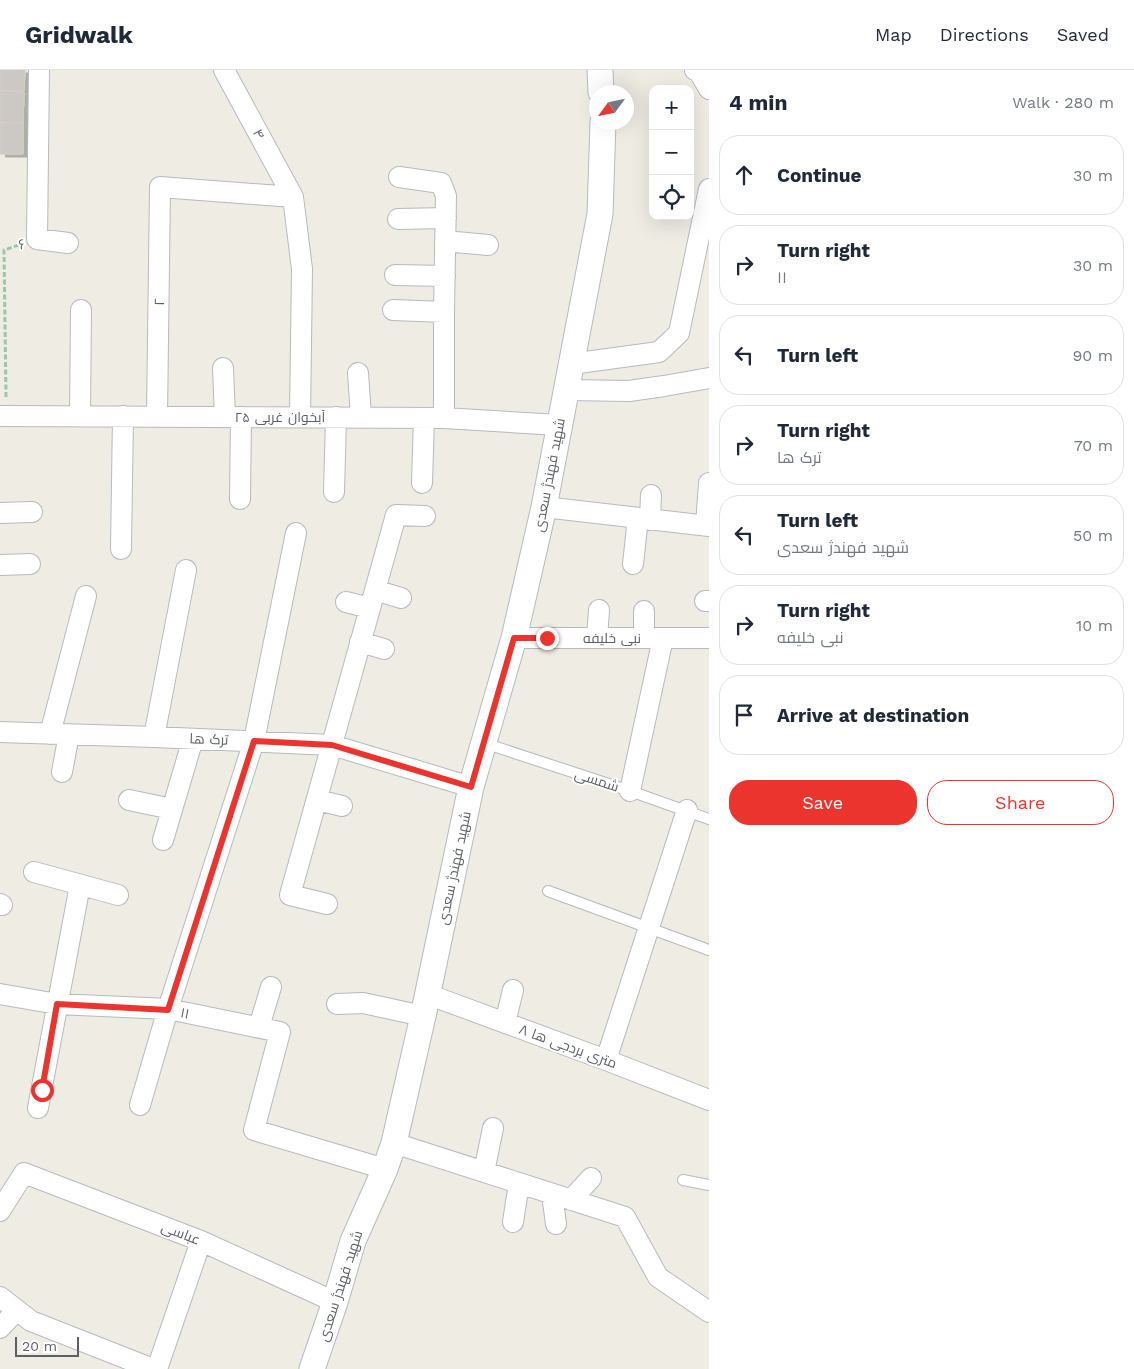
<!DOCTYPE html>
<meta charset="utf-8">
<style>
:root{--surface:#fff;--page:#f2f2f3;--text:#1f2937;--muted:#747a83;--line:#e0e1e3;--accent:#eb342d}
body{margin:0;font-family:"Work Sans",Cairo,sans-serif;background:var(--page);color:var(--text)}
.controls{position:absolute;right:15px;top:15px;display:grid;overflow:hidden;border-radius:10px;box-shadow:0 5px 20px #0002}
.controls button{width:45px;height:45px;display:grid;place-items:center;padding:0;border:0;border-bottom:1px solid var(--line);background:var(--surface);color:var(--text);font:25px sans-serif}
.compass{position:absolute;left:589px;top:15px;width:45px;height:45px;border-radius:50%;background:var(--surface);box-shadow:0 5px 20px #0002;rotate:237deg}
.scale{position:absolute;left:15px;bottom:12px;width:64px;box-sizing:border-box;padding-left:5px;border:2px solid #5c6065;border-top:0;font-size:14px;line-height:18px;white-space:nowrap;color:#5c6065;-webkit-text-stroke:4px #fff;paint-order:stroke}
.stop{position:absolute;width:15px;height:15px;margin:-11px;border:4px solid #eb342d;border-radius:50%;background:#fff}
.stop.end{background:#eb342d;border-color:#fff;box-shadow:0 1px 5px #0008}
.list{margin:0;padding:0;list-style:none}
h2{display:flex;justify-content:space-between;align-items:center;height:65px;margin:0;padding:0 20px;font-size:21px}
h2 small{font-size:16px;font-weight:400;color:var(--muted)}
.list li{display:grid;grid-template-columns:32px 1fr auto;gap:15px;align-items:center;box-sizing:border-box;height:80px;margin:0 10px 10px;padding:0 10px;border:1px solid var(--line);border-radius:20px}
.list b{display:block;font-size:19px;white-space:nowrap}
.list p{margin:0;font-size:16px;white-space:nowrap;color:var(--muted)}
.list em{font-size:16px;font-style:normal;color:var(--muted)}
.actions{display:flex;gap:10px;padding:15px 20px}
.actions a{flex:1;padding:11px 0;border:1px solid var(--accent);border-radius:20px;text-align:center;font-size:18px;color:var(--accent)}
.actions .main{background:var(--accent);color:#fff}
.icon{flex:none;width:28px;height:28px;fill:none;stroke:currentColor;stroke-width:2;stroke-linecap:round;stroke-linejoin:round}
.map{position:relative;flex:none;width:709px;height:1299px;overflow:hidden}
header{display:flex;align-items:center;gap:30px;box-sizing:border-box;height:70px;padding:0 25px;background:var(--surface);border-bottom:1px solid var(--line)}
header strong{font-size:24px}
nav{display:flex;gap:28px;margin-inline-start:auto;font-size:18px}
main{display:flex}
aside{flex:1;background:var(--surface)}
.map>svg:first-child{display:block}
.building{fill:#ccc8c3;stroke:#d4cdc2;filter:url(#shadow)}
.lines{fill:none;stroke-linecap:round;stroke-linejoin:round}
.service-casing{stroke:#b6babe;stroke-width:12}
.minor-casing{stroke:#b6babe;stroke-width:22}
.tertiary-casing{stroke:#b6babe;stroke-width:27}
.path{stroke:#99c8a5;stroke-width:3;stroke-dasharray:5 2.5;stroke-linecap:butt}
.service{stroke:#fff;stroke-width:10}
.minor{stroke:#fff;stroke-width:20}
.tertiary{stroke:#fff;stroke-width:25}
.route{stroke:#eb342d;stroke-width:6}
.labels{text-anchor:middle;dominant-baseline:central;stroke-width:4;stroke-linejoin:round;paint-order:stroke}
.street-label{font-size:14px;fill:#5c6065;stroke:#fff}
</style>
<header>
<strong>Gridwalk</strong>
<nav><a>Map</a><a>Directions</a><a>Saved</a></nav>
</header>
<main>
<div class="map">
<svg width="709" height="1299" viewBox="0 0 709 1299">
<defs>
<filter id="shadow"><feDropShadow dx="5.5" dy="3" stdDeviation="0" flood-color="#0004"/></filter>
</defs>
<rect width="100%" height="100%" fill="#efece4"/>
<!-- building -->
<path class="building" d="M0 0H25L24 21 0 20Z
M0 21 24 22 23 53 0 52Z
M0 53H23V84H0Z"/>
<g class="lines">
<defs>
<path id="service" d="M484 673 630 721 709 749
M548 821 709 880
M683 1110 709 1115"/>
<path id="minor" d="M39 0 37 169 68 173
M224 0 293 127 302 199 300 347
M695 0 699 2 709 19
M399 107 441 113 446 126 444 242V348
M398 149 446 148
M445 171 488 175
M395 205 445 206
M393 240 444 242
M571 294 659 282 679 263 709 119
M223 298 225 347
M358 303 361 347
M566 320 629 321 664 316 709 308
M0 346 444 348 559 355
M80 346 81 240
M157 346 160 117 293 127
M422 413 424 348
M334 422 336 347
M240 429 241 347
M544 437 709 456
M0 443 32 442
M650 450 651 425
M706 455 709 413
M121 479 123 346
M633 494 638 448
M0 495 30 494
M375 520 401 528
M705 531H709
M346 532 370 538
M514 568H709
M597 568 599 540
M644 568V541
M360 572 384 579
M0 662 154 667 332 675 471 717
M50 664 86 526
M154 667 186 500
M62 702 69 664
M630 721 663 568
M129 730 172 739
M317 730 342 736
M163 770 193 669
M34 802 118 825
M0 834 2 835
M327 834 290 825 396 445 425 446
M0 924 57 934 168 939 280 962 254 1060 385 1099
M427 924 606 990 709 1030
M337 934 363 933 423 946
M505 953 513 920
M259 957 271 917
M606 990 687 740
M140 1035 168 939 254 671 296 463
M38 1038 80 815
M394 1073 625 1147 658 1207 709 1242
M484 1102 493 1058
M552 1124 556 1154
M571 1130 591 1108
M0 1141 24 1103 201 1171 335 1232
M513 1152 519 1113
M0 1227 31 1251 153 1299
M0 1258 17 1240
M157 1299 201 1171"/>
<path id="tertiary" d="M600 0 601 22
M312 1299 335 1232 353 1171 385 1099 394 1073 423 946 471 717 514 568 544 437 600 144 603 52"/>
</defs>
<!-- service casing -->
<use href="#service" class="service-casing"/>
<!-- minor casing -->
<use href="#minor" class="minor-casing"/>
<!-- tertiary casing -->
<use href="#tertiary" class="tertiary-casing"/>
<!-- path -->
<path class="path" d="M6 327 4 180 19 175"/>
<!-- service -->
<use href="#service" class="service"/>
<!-- minor -->
<use href="#minor" class="minor"/>
<!-- tertiary -->
<use href="#tertiary" class="tertiary"/>
</g>
<g class="lines">
<!-- route -->
<path class="route" d="M42 1020 57 934 168 940 254 671 332 675 471 717 514 568H547"/>
</g>
<g class="labels">
<!-- street labels -->
<g class="street-label">
<text transform="translate(259 64) rotate(61)">۴</text>
<text transform="translate(22 174) rotate(-18)">۶</text>
<text transform="translate(159 232) rotate(-89)">۲</text>
<text x="280" y="347">آبخوان غربی ۲۵</text>
<text transform="translate(549 405) rotate(-79)">شهید فهندژ سعدی</text>
<text x="612" y="568">نبی خلیفه</text>
<text transform="translate(209 669) rotate(2)">ترک ها</text>
<text transform="translate(597 710) rotate(18)">شمسی</text>
<text transform="translate(454 798) rotate(-78)">شهید فهندژ سعدی</text>
<text transform="translate(185 943) rotate(11)">۱۱</text>
<text transform="translate(568 976) rotate(20)">۸ متری بردجی ها</text>
<text transform="translate(181 1163) rotate(21)">عباسی</text>
<text transform="translate(340 1216) rotate(-72)">شهید فهندژ سعدی</text>
</g>
</g>
</svg>
<div class="controls">
<button>+</button>
<button>−</button>
<button><svg class="icon" aria-label="locate" viewBox="0 0 24 24"><circle cx="12" cy="12" r="6"/><path d="M12 2v4M12 18v4M2 12h4M18 12h4"/></svg></button>
</div>
<svg class="compass" viewBox="-18 -18 36 36"><path d="M0-13l5 13h-10z" fill="#e53935"/><path d="M0 13l5-13h-10z" fill="#747a83"/></svg>
<div class="scale">20 m</div>
<div class="stop" style="left:42px;top:1020px"></div>
<div class="stop end" style="left:547px;top:568px"></div>
</div>
<aside>
<h2>4 min<small>Walk · 280 m</small></h2>
<ul class="list">
<li><svg class="icon" aria-label="ahead" viewBox="0 0 24 24"><path d="M12 20V5M6 11l6-6 6 6"/></svg><div><b>Continue</b></div><em>30 m</em></li>
<li><svg class="icon" aria-label="right" viewBox="0 0 24 24"><path d="M7 20v-9h11M14 6l5 5-5 5"/></svg><div><b>Turn right</b><p>۱۱</p></div><em>30 m</em></li>
<li><svg class="icon" aria-label="left" viewBox="0 0 24 24"><path d="M17 20v-9H6M10 6l-5 5 5 5"/></svg><div><b>Turn left</b></div><em>90 m</em></li>
<li><svg class="icon" aria-label="right" viewBox="0 0 24 24"><path d="M7 20v-9h11M14 6l5 5-5 5"/></svg><div><b>Turn right</b><p>ترک ها</p></div><em>70 m</em></li>
<li><svg class="icon" aria-label="left" viewBox="0 0 24 24"><path d="M17 20v-9H6M10 6l-5 5 5 5"/></svg><div><b>Turn left</b><p>شهید فهندژ سعدی</p></div><em>50 m</em></li>
<li><svg class="icon" aria-label="right" viewBox="0 0 24 24"><path d="M7 20v-9h11M14 6l5 5-5 5"/></svg><div><b>Turn right</b><p>نبی خلیفه</p></div><em>10 m</em></li>
<li><svg class="icon" aria-label="arrive" viewBox="0 0 24 24"><path d="M6 21V4h12l-3 4 3 4H6"/></svg><div><b>Arrive at destination</b></div></li>
</ul>
<div class="actions"><a class="main">Save</a><a>Share</a></div>
</aside>
</main>
